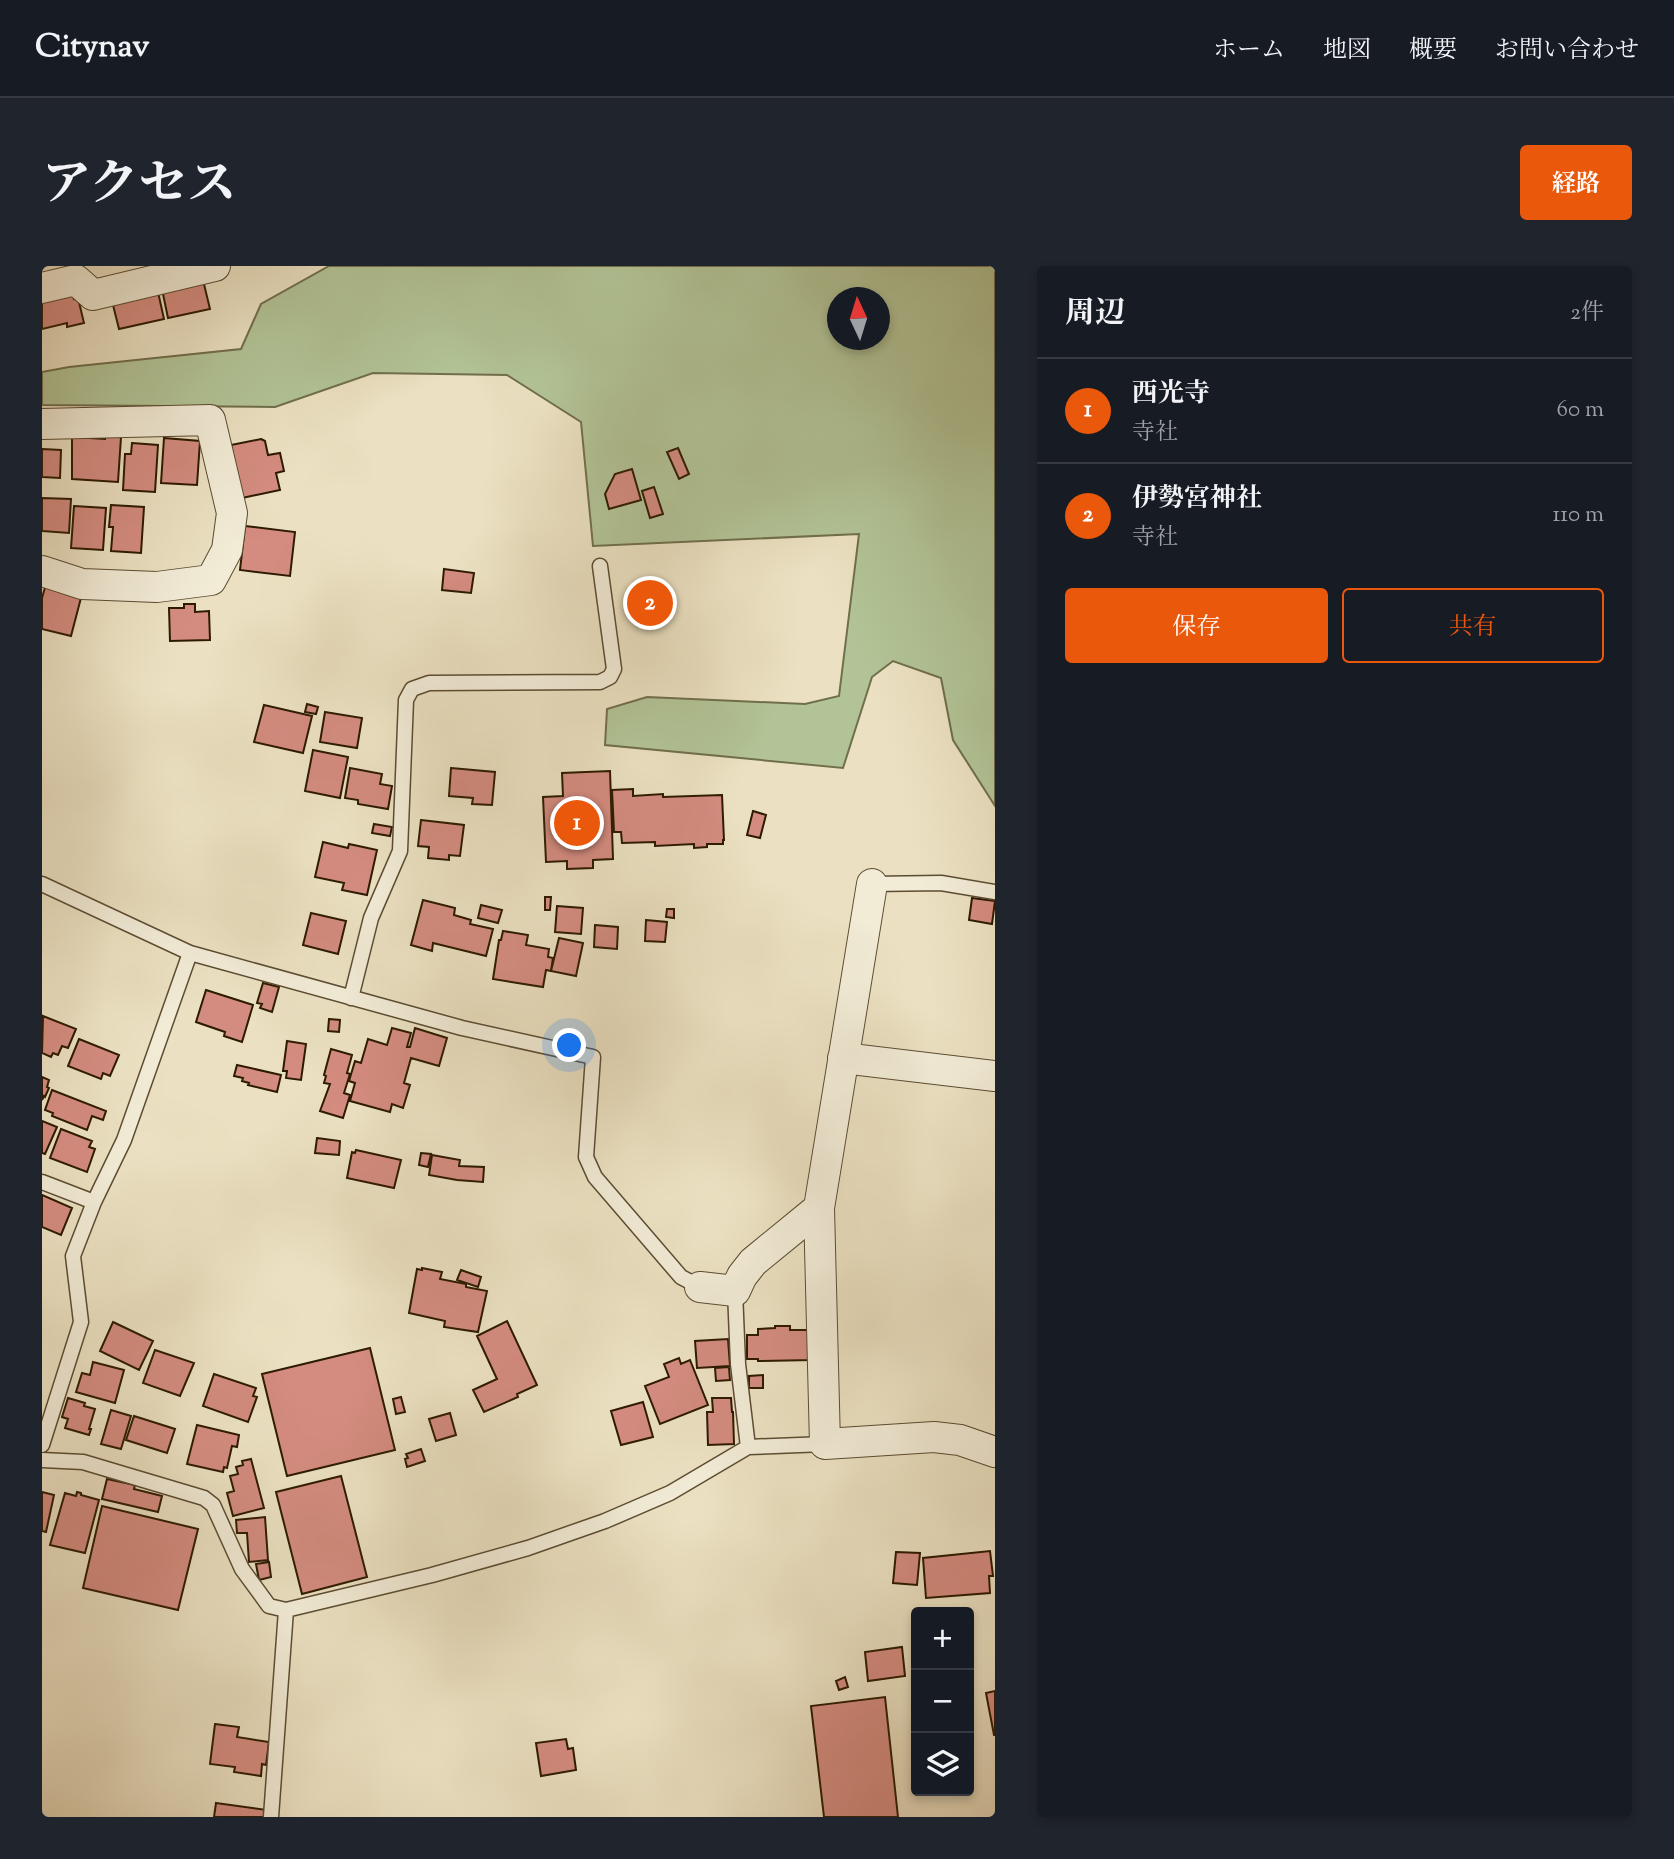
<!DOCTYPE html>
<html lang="ja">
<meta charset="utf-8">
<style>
:root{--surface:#171b24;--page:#20242c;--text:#f1f3f6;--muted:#9ea1a6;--line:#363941;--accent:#ea580c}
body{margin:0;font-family:"Sorts Mill Goudy","Noto Serif JP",serif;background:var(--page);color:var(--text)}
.controls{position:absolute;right:21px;bottom:21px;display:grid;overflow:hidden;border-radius:7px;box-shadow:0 4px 10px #0003}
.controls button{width:63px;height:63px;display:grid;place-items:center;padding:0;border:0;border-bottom:2px solid var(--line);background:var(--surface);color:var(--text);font:35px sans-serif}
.compass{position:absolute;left:785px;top:21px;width:63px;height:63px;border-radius:50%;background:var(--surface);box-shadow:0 4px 10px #0003;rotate:356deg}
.you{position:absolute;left:528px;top:780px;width:24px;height:24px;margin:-18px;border:5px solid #fff;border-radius:50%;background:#1a73e8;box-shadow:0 0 0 10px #1a73e833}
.badge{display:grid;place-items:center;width:46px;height:46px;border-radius:50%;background:var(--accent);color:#fff;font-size:23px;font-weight:700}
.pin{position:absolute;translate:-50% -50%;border:4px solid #fff;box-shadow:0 2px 7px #0006}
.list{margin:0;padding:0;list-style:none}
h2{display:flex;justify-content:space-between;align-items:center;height:91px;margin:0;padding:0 28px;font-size:30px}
h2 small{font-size:23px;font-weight:400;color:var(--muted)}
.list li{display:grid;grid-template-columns:46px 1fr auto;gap:21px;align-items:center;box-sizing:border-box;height:105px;padding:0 28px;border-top:2px solid var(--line)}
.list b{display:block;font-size:26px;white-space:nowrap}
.list p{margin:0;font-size:23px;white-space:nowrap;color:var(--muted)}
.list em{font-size:23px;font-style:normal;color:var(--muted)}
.actions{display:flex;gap:14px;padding:21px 28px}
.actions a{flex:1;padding:16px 0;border:2px solid var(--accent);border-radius:7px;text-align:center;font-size:24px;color:var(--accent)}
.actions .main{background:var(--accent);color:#fff}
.icon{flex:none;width:38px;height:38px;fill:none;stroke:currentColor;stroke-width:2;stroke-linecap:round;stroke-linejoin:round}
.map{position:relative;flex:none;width:953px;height:1551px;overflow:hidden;border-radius:7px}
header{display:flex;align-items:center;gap:42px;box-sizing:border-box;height:98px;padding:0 35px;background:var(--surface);border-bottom:2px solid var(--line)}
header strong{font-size:33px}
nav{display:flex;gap:38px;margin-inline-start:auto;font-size:24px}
.intro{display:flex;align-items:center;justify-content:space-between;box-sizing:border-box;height:168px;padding:0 42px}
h1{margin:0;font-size:49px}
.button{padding:18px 32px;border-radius:7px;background:var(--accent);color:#fff;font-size:24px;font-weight:700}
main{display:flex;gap:42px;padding:0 42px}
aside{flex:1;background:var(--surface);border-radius:7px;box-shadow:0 4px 10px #0003}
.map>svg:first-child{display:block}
.green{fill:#b2c497;stroke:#706f4c;stroke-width:2;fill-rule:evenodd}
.building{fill:#d48c80;stroke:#2d1a02;stroke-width:2}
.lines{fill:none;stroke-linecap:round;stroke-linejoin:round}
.service-casing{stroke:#5c4c32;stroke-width:17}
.minor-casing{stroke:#5c4c32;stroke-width:32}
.service{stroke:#f2ecd7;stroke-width:14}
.minor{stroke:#f2ecd7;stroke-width:30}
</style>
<header>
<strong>Citynav</strong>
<nav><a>ホーム</a><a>地図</a><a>概要</a><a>お問い合わせ</a></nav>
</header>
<div class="intro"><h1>アクセス</h1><a class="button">経路</a></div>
<main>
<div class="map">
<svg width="953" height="1551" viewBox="0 0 953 1551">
<rect width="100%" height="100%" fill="#ebe1c2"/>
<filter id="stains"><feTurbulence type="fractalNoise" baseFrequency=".00286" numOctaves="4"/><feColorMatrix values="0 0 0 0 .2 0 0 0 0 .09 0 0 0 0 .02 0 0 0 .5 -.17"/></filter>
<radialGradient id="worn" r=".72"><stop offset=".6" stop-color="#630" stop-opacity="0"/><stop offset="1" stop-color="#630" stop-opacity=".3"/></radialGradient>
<!-- green -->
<path class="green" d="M287 0H953V540L911 474 899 412 851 395 830 411 801 502 563 479 565 443 605 431 763 438 797 430 817 268 551 280 539 156 465 109 331 107 233 141 0 139V106L27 101 199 83 219 38ZM796 32H838V74H796Z"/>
<!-- building -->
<path class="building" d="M161 14 168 43 126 52 120 23Z
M31 25 32 33 36 32 42 57 25 61V57L0 63V31Z
M116 26 122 53 77 63 71 39Z
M63 170 79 171 76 216 30 213V171L63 173Z
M122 172 158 175 155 219 119 217Z
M219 173 223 175 226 189 238 187 242 205 234 207 238 224 200 232 189 179Z
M90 177 116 179 113 226 81 224 83 188H89Z
M636 182 647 208 637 213 625 186Z
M0 183 19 184 18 212 0 211Z
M590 203 599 234 567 243 563 228 573 208Z
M612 221 621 248 608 252 600 225Z
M0 232 29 233 27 267 0 265Z
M69 239 102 241 99 287 69 285 71 261H67Z
M32 240 64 242 61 284 29 282Z
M203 260 253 266 248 310 198 304Z
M402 303 432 307 429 327 400 324Z
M4 318 40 328 29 370 0 363V332Z
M606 325 621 336 611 350 596 339Z
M142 338H153V346L167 345 168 374 128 375 127 342H142Z
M265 438 276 441 274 448 263 446Z
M222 439 270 450 261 487 212 476Z
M283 446 320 452 315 482 278 476Z
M271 484 306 491 298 532 263 525Z
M308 502 340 508 338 518 350 520 346 543 316 538V534L303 532Z
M409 502 453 506 450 539 430 538 431 532 407 530Z
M568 505 571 593 551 594V602L525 603V595L504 596 501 531 521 530 520 507Z
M591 523V530L621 528V531L680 529 682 574H681V578H665V581L652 582V578L613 580V576L580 577 579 566H572L570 524Z
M711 545 724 549 718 572 705 569Z
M379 554 422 559 418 590 407 589V594L386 592 387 581 376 580Z
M332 558 350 561 348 570 330 567Z
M281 576 306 582 307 578 335 584 325 629 300 624 302 617 273 611Z
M503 631H509L508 644H503Z
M930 632 953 635 950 658 927 654Z
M381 634 413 642 412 649 429 654 428 658 451 663 444 690 391 677 390 685 369 679Z
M439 639 460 644 456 657 436 652Z
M515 640 541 642 539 668 513 666Z
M625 643H632V652L624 651Z
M269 647 304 655 296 688 261 679Z
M604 654 625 656 623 676 603 675Z
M553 659 576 661 575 683 552 681Z
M461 665 486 669 484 679 507 683 506 691 511 692 509 705 504 704 501 721 451 713 457 674H459Z
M517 672 541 677 534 710 509 705Z
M221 717 237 721 230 746 218 742 220 738 215 737Z
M164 724 211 739 200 776 182 770 183 766 154 756Z
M1 750 34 763 26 782 20 780 16 789 11 787 9 791 0 787Z
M287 753 298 754 297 766 286 765Z
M350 762 369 767 365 781H368L373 762 405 772 397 800 369 792 362 817 368 819 361 842 350 838 348 846 308 835 313 817 307 815 313 795 319 797 326 773 345 779Z
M37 773 77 789 68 810 61 807 59 813 26 800Z
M245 775 264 778 259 814 244 812 245 805H241Z
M289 783 310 789 305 807 308 808 302 827 308 829 301 852 278 845 288 818 282 817 284 810 282 809Z
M195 799 239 809 235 826 206 819 207 817 200 815 201 812 192 810Z
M0 811 7 814 5 821 7 822 3 831 2 830 0 834Z
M10 824 64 845 61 854 50 850 45 864 10 850 11 847 3 844Z
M0 855 15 861 3 888 0 887Z
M19 863 50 875 47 881 53 883 45 906 8 892Z
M275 872 298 875 297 889 273 887Z
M314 884 359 894 352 922 305 912 310 886 313 887Z
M379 887 389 888 386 901 377 899Z
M390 889 418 894 417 900 442 901 441 916 415 914 387 909Z
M0 929 30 942 19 969 0 961Z
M380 1002 400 1006 398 1013 424 1018V1021L445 1025 436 1066 402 1061 403 1055 367 1047 375 1003 380 1004Z
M419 1004 439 1011 436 1021 415 1014Z
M465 1055 495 1119 475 1128 476 1131 442 1146 431 1124 455 1113 435 1070Z
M71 1056 111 1075 97 1104 58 1085Z
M733 1060H748V1064H769L770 1094 716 1095V1093H705V1069H716V1063L733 1062Z
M686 1073 688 1100 655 1102 653 1075Z
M328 1082 353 1184 245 1210 220 1108Z
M113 1084 152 1097 138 1130 101 1117Z
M637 1092 639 1098 648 1094 666 1139 618 1158 603 1120 627 1111 622 1098Z
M51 1096 82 1104 73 1137 34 1126 40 1107 48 1109Z
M687 1101 688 1114 674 1115 673 1102Z
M172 1108 214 1122 211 1130 215 1131 206 1156 161 1140Z
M721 1109V1122H707V1110Z
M359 1131 363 1146 354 1148 351 1133Z
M26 1132 43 1137 42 1140 53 1143 47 1163H49L47 1169 23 1162 26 1153 20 1151Z
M670 1132H689L690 1146H691L692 1178 666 1179 665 1146H671Z
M601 1136 611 1171 579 1179 569 1145Z
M69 1144 89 1150 79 1183 59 1178Z
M408 1147 414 1169 394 1175 387 1153Z
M92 1150 133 1163 125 1187 84 1174Z
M155 1159 197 1169 195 1181 190 1180 185 1202 182 1201 181 1206 145 1198Z
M379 1183 383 1195 365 1201 363 1193 366 1192 364 1188Z
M209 1193 222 1242 191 1250 185 1227 192 1225 188 1210 196 1208 194 1201 201 1199 200 1195Z
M299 1210 325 1311 260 1328 234 1226Z
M65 1213 93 1219 92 1223 120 1230 116 1246 60 1233Z
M0 1226 12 1229 4 1266 0 1265Z
M35 1226 39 1227V1229L57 1234 43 1287 8 1279 23 1227 34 1230Z
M60 1240 156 1263 136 1344 41 1322Z
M223 1251 226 1294 207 1296 205 1267H195L194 1254Z
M948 1285 951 1310H947L948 1327 884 1332 881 1292Z
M854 1286 878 1287 875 1319 851 1317Z
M227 1296 229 1311 217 1314 214 1298Z
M860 1381 863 1410 826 1415 823 1386Z
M803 1411 806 1421 797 1424 794 1415Z
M953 1425V1469H952L944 1427Z
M843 1431 856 1551H782L769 1440Z
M173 1458 197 1461 195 1471 227 1476 224 1499 220 1498 219 1510 192 1506 193 1501 168 1498Z
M524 1473 526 1483 531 1482 534 1504 499 1510 494 1477Z
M174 1537 225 1544 224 1551H172Z"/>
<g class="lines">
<defs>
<path id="service" d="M0 618 148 687 420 762 551 791 544 891 553 911 639 1011 658 1021
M830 618 899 617 953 626
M309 732 329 652 358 585 364 434 370 423 387 417 558 416 568 411 572 403 558 300
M0 916 52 936
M693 1025 696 1098 706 1181
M0 1179 39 1056 31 990 52 936 82 874 148 687
M0 1194 41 1196 162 1232 171 1239 200 1303 227 1340 244 1344 390 1309 486 1282 563 1255 628 1227 706 1181 783 1178
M229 1551 244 1344"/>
<path id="minor" d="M0 22 34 14 51 29 173 0
M0 158 168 154 190 247 185 284 169 314 115 321 40 318 0 305
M801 792 953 810
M777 942 783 1178 892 1171 918 1174 953 1186
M658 1021 693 1025 700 1010 711 996 777 942 830 618"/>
</defs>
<!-- service casing -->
<use href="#service" class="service-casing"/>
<!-- minor casing -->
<use href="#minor" class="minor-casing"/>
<!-- service -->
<use href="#service" class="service"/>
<!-- minor -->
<use href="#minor" class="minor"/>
</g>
<rect width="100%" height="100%" filter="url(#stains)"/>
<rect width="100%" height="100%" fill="url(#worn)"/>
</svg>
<div class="controls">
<button>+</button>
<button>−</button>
<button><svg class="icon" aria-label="layers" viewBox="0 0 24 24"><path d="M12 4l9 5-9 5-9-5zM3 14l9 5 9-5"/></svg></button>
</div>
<svg class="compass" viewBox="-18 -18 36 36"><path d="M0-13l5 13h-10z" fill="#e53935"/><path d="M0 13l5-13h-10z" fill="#9ea1a6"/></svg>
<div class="you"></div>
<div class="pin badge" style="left:535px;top:557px">1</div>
<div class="pin badge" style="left:608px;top:337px">2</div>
</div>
<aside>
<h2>周辺<small>2件</small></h2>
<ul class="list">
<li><span class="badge">1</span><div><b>西光寺</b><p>寺社</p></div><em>60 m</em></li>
<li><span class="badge">2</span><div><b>伊勢宮神社</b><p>寺社</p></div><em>110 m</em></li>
</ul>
<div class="actions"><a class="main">保存</a><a>共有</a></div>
</aside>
</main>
